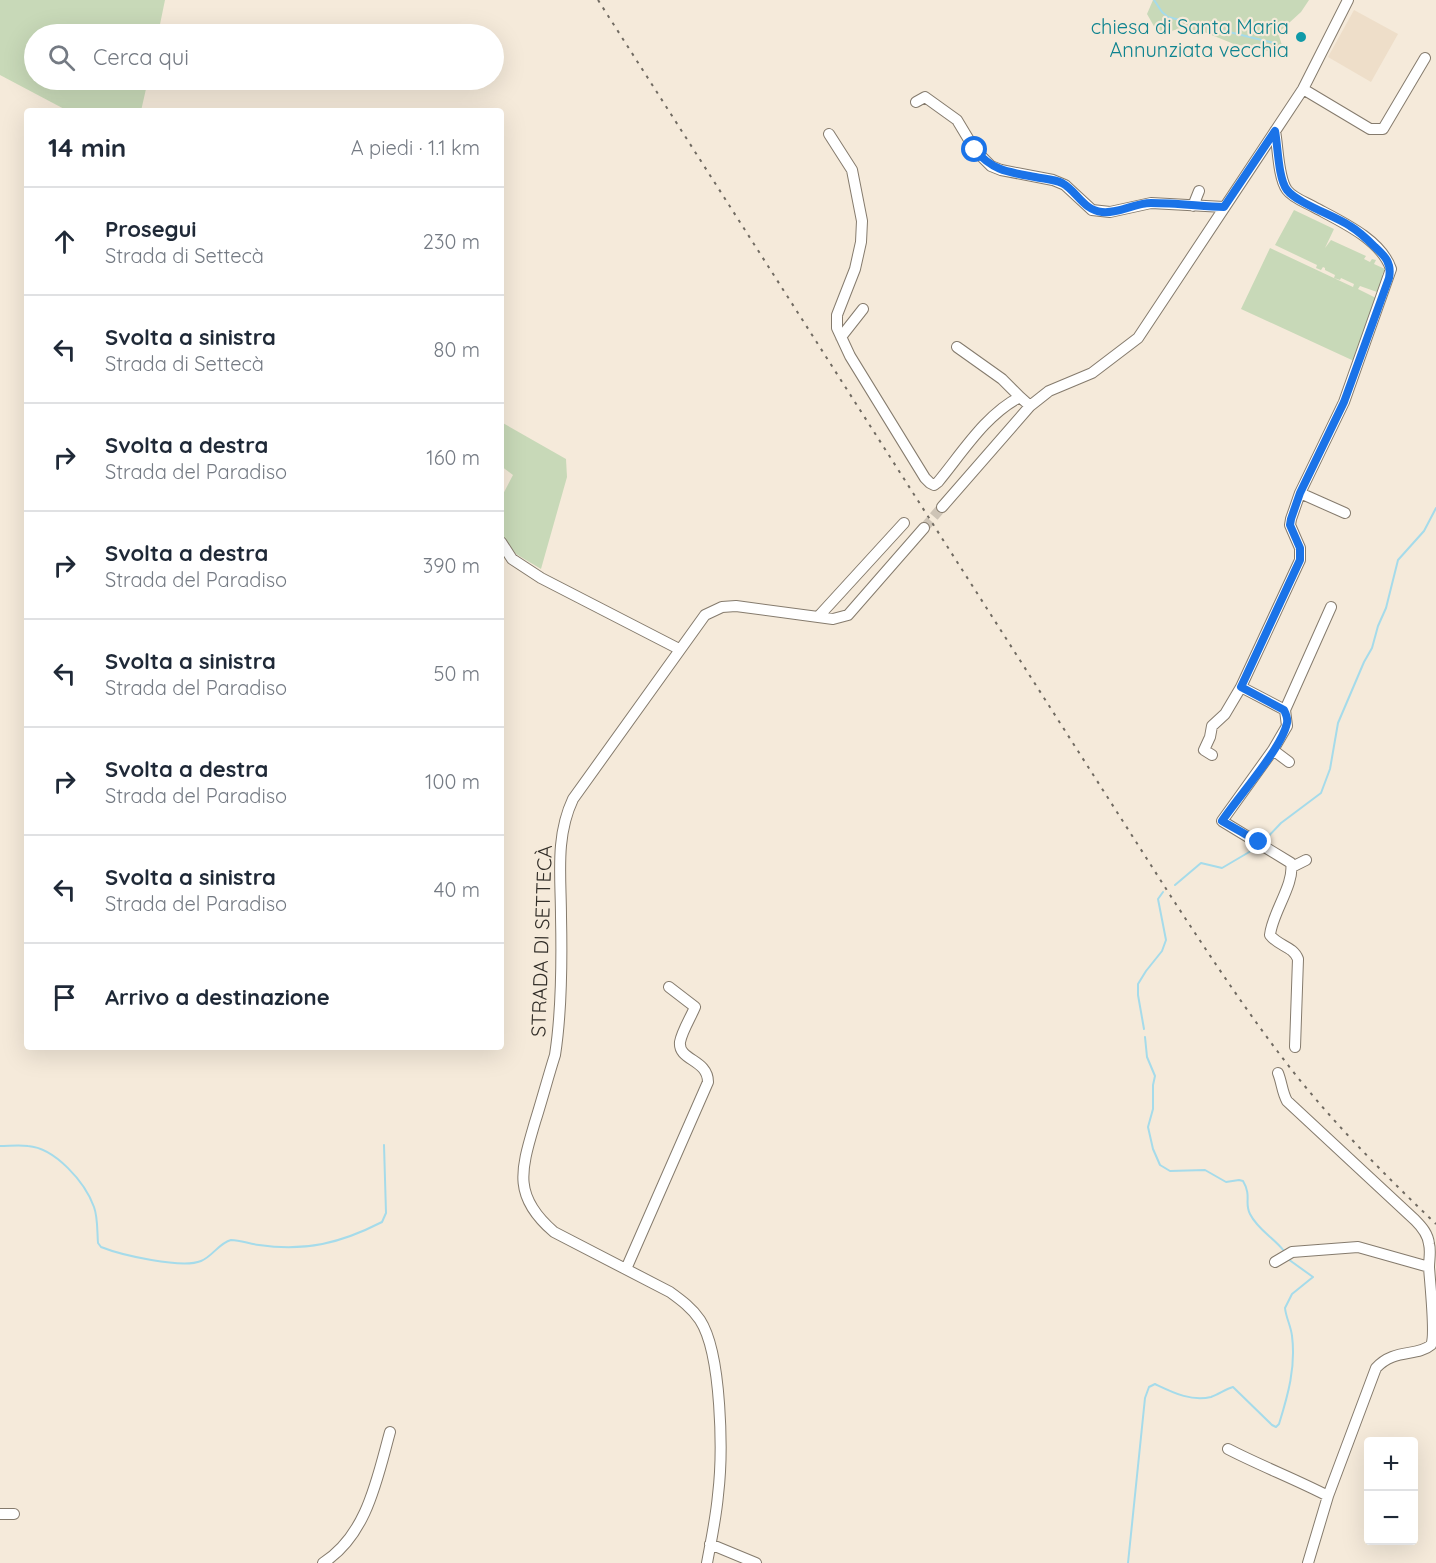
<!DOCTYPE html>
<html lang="it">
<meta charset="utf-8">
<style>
:root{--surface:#fff;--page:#f6f6f7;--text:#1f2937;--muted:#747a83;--line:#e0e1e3}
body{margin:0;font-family:Quicksand,sans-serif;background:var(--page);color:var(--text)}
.controls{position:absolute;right:18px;bottom:18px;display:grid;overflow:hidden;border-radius:6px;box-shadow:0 6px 24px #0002}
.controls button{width:54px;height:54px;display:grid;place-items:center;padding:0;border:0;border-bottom:2px solid var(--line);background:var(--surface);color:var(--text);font:30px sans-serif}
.stop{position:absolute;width:18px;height:18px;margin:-14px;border:4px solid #1a73e8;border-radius:50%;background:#fff}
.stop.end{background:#1a73e8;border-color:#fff;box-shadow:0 2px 6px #0008}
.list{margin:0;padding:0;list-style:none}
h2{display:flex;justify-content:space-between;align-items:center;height:78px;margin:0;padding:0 24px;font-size:26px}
h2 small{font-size:20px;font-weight:400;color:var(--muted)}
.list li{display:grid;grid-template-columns:39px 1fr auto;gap:18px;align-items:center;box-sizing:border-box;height:108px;padding:0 24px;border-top:2px solid var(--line)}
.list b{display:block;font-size:22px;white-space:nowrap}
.list p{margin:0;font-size:20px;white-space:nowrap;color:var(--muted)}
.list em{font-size:20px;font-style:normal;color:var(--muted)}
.icon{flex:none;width:33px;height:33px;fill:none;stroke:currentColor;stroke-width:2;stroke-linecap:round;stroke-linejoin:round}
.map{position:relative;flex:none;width:1436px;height:1563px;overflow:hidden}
.search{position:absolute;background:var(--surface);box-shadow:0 6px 24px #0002;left:24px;top:24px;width:480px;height:66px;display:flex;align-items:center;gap:15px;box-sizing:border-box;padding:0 21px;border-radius:33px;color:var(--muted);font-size:22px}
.panel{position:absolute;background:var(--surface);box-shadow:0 6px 24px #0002;left:24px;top:108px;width:480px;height:942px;border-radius:6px}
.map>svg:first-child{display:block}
.built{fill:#eedec9}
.green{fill:#c8d9b8}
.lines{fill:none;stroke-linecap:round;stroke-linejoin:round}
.stream{stroke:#a5dbea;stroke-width:2}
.minor-tunnel{stroke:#cec4b6;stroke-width:10;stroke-dasharray:10 5;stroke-linecap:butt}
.minor-casing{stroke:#857b6d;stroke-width:12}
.minor{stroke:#fff;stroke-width:10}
.rail{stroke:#716b62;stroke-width:2;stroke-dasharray:3 6;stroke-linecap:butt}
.route{stroke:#1a73e8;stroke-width:8}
.culture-dot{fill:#0f9aa8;stroke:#f5eada;stroke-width:2}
.labels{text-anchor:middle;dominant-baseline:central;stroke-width:4.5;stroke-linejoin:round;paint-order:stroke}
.culture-label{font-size:20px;fill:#0d838f;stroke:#f5eada;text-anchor:end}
.street-label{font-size:20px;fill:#322e28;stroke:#f5eada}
</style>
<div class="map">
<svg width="1436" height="1563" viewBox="0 0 1436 1563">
<rect width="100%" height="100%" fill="#f5eada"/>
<!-- built -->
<path class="built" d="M1354 10 1398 34 1371 82 1328 57Z"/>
<!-- green -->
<path class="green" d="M0 0H165L158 34H34V80H148L141 111H68L0 75Z
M1153 0H1309L1301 12 1278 33 1282 45 1268 51 1234 44 1204 32 1181 28 1159 35 1147 14Z
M1294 210 1334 229 1325 248 1331 240 1366 256 1364 259 1370 262 1372 259 1376 260 1374 264 1385 269 1382 275 1386 277 1377 292 1360 286 1358 289 1376 298 1354 361 1241 309 1270 248 1353 287 1354 284 1341 278 1340 280 1334 278 1335 275 1325 270V268L1323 267 1321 270 1316 268 1317 265 1275 245Z
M501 422 566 459 567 477 541 569 516 554 501 536V498L513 475 501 466Z"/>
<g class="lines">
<!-- stream -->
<path class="stream" d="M1154 0 1162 12 1168 17 1274 43
M1263 842 1281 823 1321 793 1330 769 1338 723 1364 662 1372 648 1378 626 1386 608 1398 560 1424 531 1436 508
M1175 885 1201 863 1222 868 1256 848
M1144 1029 1138 995V984L1146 971 1162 951 1166 940 1158 899 1163 892
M1145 1037 1147 1057 1155 1076 1153 1085V1109L1148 1127 1153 1149 1160 1165 1170 1171 1205 1170 1226 1182 1239 1180 1243 1181C1252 1196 1244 1203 1250 1214 1258 1230 1273 1237 1284 1251
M0 1146C9 1146 19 1145 28 1146 55 1148 85 1182 94 1207 98 1218 97 1231 98 1243L101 1247C121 1255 182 1269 201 1261 213 1256 219 1243 231 1240 241 1240 249 1244 259 1245 305 1252 341 1243 382 1222L386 1213 384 1145
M1128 1563 1145 1398 1149 1387 1155 1384C1172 1392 1191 1402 1211 1397 1219 1394 1226 1389 1233 1387L1272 1425 1276 1427 1279 1424C1288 1395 1296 1367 1292 1336 1291 1326 1286 1318 1285 1308L1292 1294 1313 1277 1288 1259"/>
<!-- minor-tunnel -->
<path class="minor-tunnel" d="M924 528 942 507"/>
<defs>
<path id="minor" d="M1303 89 1370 129H1383L1425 58
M916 102 925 97 957 120 975 150 991 166 1001 170 1053 180 1065 185 1092 210 1110 212 1151 203 1224 207
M1275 131C1278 146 1278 178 1287 190 1293 198 1305 202 1314 207 1340 221 1381 239 1391 269L1344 402 1300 493 1291 519 1290 525 1300 548V560L1241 687 1285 710 1287 726 1273 750 1222 821 1291 863C1295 884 1272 913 1270 935 1278 946 1293 946 1298 959L1295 1047
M829 134 852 170 862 221 861 242 855 269 837 315V328L850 356 925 478 930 483 934 485 938 482C962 453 986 414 1020 397L1030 406
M1193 206 1199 191
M841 337 863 309
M957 347 1002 379 1020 397
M1300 493 1345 513
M942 507 1030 406 1049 391 1092 373 1138 338 1303 89 1348 0
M501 542 512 559 541 578 679 649
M818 617 904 523
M1285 710 1331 607
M1273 750 1289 762
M1212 755 1204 750 1210 737 1212 726 1225 714 1241 687
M1292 867 1306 860
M1278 1073C1282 1083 1282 1092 1287 1101L1415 1220C1422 1227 1428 1234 1429 1244 1431 1251 1429 1260 1429 1267 1430 1283 1436 1336 1431 1345 1417 1357 1394 1348 1376 1368L1328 1496 1308 1563
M1275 1262 1292 1252 1358 1247 1429 1267
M626 1269 708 1082C708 1059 678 1061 680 1042 682 1031 691 1017 695 1007L669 987
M1228 1449C1261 1466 1295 1479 1328 1496
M0 1514H14
M710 1544 756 1563
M323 1563C367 1535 377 1479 390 1432
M707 1563C711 1541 716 1518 718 1495 723 1454 722 1354 700 1320 692 1308 681 1300 670 1292L554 1232C512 1196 521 1170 535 1122 542 1100 548 1077 555 1055 562 1010 562 962 561 917 561 877 555 837 573 799L705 615 722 607 736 606 833 619 848 615 924 528"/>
</defs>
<!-- minor casing -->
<use href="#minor" class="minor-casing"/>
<!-- minor -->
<use href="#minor" class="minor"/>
<!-- rail -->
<path class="rail" d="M598 0 1170 895C1210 956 1250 1017 1295 1074 1338 1128 1387 1177 1436 1224"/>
</g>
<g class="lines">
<!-- route -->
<path class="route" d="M975 150C993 171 1008 172 1035 177 1044 179 1053 179 1062 183 1077 191 1083 210 1102 212 1119 214 1134 203 1151 203 1175 203 1200 206 1224 207L1275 131C1278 146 1278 178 1287 190 1297 203 1335 216 1350 226 1360 232 1367 239 1375 247 1385 256 1392 263 1389 278L1344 402 1300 493 1291 519 1290 525 1300 548V560L1241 687 1284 710C1286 714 1288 718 1287 723 1282 748 1238 797 1222 821L1259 842"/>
</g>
<!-- markers -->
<circle class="culture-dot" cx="1301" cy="37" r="6"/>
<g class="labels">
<!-- culture labels -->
<g class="culture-label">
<text x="1289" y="26">chiesa di Santa Maria<tspan x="1289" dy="23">Annunziata vecchia</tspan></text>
</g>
<!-- street labels -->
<g class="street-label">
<text transform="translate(541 941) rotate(-88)">STRADA DI SETTECÀ</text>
</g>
</g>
</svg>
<div class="controls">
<button>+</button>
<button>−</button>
</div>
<div class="stop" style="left:975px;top:150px"></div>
<div class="stop end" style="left:1259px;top:842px"></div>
<div class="search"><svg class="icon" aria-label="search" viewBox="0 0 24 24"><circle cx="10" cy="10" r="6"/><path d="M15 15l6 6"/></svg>Cerca qui</div>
<section class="panel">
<h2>14 min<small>A piedi · 1.1 km</small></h2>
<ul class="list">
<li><svg class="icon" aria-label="ahead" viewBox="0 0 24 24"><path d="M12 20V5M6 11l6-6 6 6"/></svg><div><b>Prosegui</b><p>Strada di Settecà</p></div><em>230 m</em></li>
<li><svg class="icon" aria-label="left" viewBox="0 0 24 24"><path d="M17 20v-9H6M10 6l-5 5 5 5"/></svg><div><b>Svolta a sinistra</b><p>Strada di Settecà</p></div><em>80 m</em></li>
<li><svg class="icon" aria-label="right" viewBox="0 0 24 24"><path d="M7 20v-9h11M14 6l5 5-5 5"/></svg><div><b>Svolta a destra</b><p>Strada del Paradiso</p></div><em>160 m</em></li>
<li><svg class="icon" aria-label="right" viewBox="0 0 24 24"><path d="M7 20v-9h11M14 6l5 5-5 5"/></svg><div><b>Svolta a destra</b><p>Strada del Paradiso</p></div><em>390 m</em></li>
<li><svg class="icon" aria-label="left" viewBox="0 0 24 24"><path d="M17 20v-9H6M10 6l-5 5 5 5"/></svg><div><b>Svolta a sinistra</b><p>Strada del Paradiso</p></div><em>50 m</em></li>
<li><svg class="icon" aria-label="right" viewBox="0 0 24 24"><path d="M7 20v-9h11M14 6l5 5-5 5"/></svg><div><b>Svolta a destra</b><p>Strada del Paradiso</p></div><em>100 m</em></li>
<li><svg class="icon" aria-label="left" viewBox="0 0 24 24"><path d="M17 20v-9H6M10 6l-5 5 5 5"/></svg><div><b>Svolta a sinistra</b><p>Strada del Paradiso</p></div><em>40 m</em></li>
<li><svg class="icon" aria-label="arrive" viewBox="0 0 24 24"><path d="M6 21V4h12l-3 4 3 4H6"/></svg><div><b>Arrivo a destinazione</b></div></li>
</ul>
</section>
</div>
